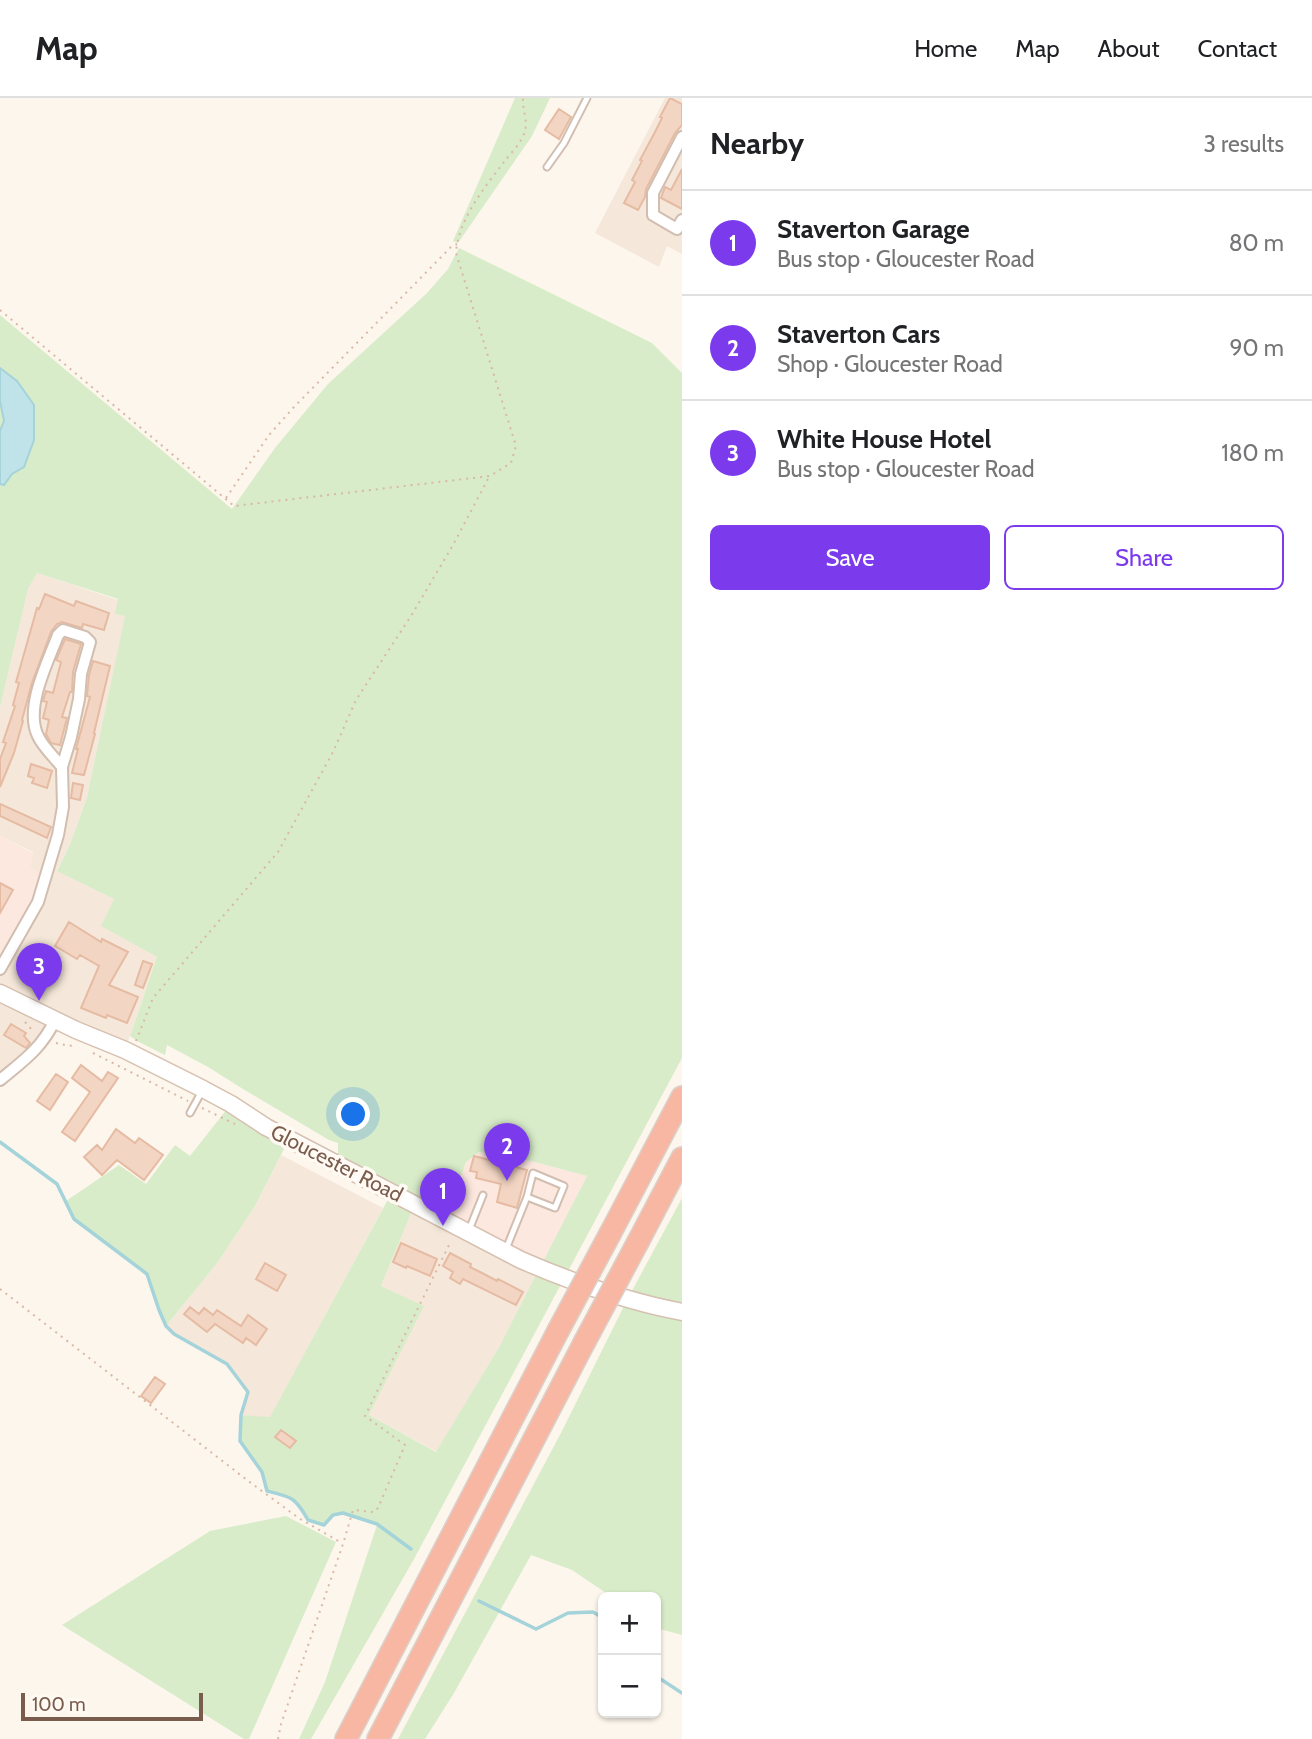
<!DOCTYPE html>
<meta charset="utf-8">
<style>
:root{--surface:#fff;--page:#f2f2f2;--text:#202124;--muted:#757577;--line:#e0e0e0;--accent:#7c3aed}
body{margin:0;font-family:Cabin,sans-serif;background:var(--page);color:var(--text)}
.controls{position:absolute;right:21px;bottom:21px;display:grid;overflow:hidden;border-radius:10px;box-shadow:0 2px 5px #0004}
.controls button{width:63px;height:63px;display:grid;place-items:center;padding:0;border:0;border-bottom:2px solid var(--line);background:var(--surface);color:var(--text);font:35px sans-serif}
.scale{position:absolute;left:21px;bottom:18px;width:182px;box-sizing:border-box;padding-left:7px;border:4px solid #7a5c4d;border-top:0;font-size:19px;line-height:24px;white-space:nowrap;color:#7a5c4d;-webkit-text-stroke:5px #fffaf3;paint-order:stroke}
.you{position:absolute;left:354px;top:1017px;width:24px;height:24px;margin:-18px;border:5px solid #fff;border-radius:50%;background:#1a73e8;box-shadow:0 0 0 10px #1a73e833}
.badge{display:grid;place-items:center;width:46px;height:46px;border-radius:50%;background:var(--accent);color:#fff;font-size:23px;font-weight:700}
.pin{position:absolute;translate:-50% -58px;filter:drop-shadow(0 2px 4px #0008)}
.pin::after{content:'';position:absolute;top:37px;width:24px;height:21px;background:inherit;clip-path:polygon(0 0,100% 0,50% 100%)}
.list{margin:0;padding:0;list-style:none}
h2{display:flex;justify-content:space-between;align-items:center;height:91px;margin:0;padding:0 28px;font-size:30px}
h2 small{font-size:23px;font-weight:400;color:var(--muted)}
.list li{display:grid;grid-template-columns:46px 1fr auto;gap:21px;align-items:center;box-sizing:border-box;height:105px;padding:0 28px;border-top:2px solid var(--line)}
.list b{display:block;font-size:26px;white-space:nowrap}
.list p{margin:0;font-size:23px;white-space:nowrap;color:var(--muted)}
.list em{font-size:23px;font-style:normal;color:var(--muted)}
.actions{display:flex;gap:14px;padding:21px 28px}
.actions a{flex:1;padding:16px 0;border:2px solid var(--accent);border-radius:10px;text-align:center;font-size:24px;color:var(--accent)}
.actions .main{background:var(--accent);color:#fff}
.map{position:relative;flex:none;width:682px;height:1641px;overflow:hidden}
header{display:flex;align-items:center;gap:42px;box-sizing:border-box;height:98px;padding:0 35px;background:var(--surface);border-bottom:2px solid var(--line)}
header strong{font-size:33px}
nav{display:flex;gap:38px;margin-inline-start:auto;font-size:24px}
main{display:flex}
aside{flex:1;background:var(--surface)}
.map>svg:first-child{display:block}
.residential{fill:#f5e8da}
.commercial{fill:#fde8e0}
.green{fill:#d8ecc9;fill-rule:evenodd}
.water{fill:#bfe3e8;stroke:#a5d3da;stroke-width:2}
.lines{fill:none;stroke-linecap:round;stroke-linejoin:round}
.stream{stroke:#a5d3da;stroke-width:3.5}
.building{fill:#f3d5c3;stroke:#e6bba3;stroke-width:2}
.service-casing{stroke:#d1beb0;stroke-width:9}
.minor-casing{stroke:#d1beb0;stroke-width:14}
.secondary-casing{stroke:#d6c0b0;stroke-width:19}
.motorway-casing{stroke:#dad1cd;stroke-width:24}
.path{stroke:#d9b8a5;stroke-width:2;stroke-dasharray:2 5;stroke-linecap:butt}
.service{stroke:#fff;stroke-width:5}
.minor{stroke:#fff;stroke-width:10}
.secondary{stroke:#fff;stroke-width:16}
.motorway{stroke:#f7b7a3;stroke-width:21}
.motorway-bridge-casing{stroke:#dad1cd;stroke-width:24;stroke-linecap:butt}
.motorway-bridge{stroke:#f7b7a3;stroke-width:21}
.labels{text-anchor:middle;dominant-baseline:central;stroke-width:7;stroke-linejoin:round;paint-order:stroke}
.street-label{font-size:21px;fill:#7a5c4d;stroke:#fffaf3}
</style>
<header>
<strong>Map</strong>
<nav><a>Home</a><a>Map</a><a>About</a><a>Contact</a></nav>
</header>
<main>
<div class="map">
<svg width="682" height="1641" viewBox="0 0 682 1641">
<rect width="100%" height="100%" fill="#fdf6ec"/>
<!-- residential -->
<path class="residential" d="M665 0H682V156L667 148 659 169 595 135Z
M37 475 118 502 126 518 87 699 71 744 57 772 114 801 102 828 157 859 125 952 55 922 0 982V871L33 754 0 738V610L28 491Z
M281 1057 383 1110 270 1320 241 1317 247 1294 227 1266 174 1236 166 1228 218 1164 255 1108Z
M415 1106 540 1170 498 1251 437 1354 369 1317 423 1208 381 1188Z"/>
<!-- commercial -->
<path class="commercial" d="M0 738 33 755 30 770 46 778 0 871Z
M479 1054 531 1063 587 1078 540 1170 446 1122 466 1064Z"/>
<!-- green -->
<path class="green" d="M515 0H550L532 38 458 145 453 143Z
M459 150 652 245 682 275V960L414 1461 311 1641H299L325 1584 377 1427 343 1416 333 1417 324 1427 308 1422C295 1399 292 1399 267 1393L262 1374 240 1343 241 1317 270 1319 392 1094 338 1067V1045L329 1042 243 991 208 969 167 947 165 957 137 943 130 938 157 859 101 828 114 801 57 773 71 744 87 699 125 518 115 516 118 501 37 475 28 491 0 610V217L232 411 275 350 328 286 427 195 448 171ZM479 1054 531 1063 587 1078 498 1251 436 1354 369 1317 424 1208 381 1188 415 1106 446 1122 466 1064Z
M231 1006 289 1041 255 1108 218 1164 166 1228 159 1212 147 1176 74 1121 66 1103 119 1067 146 1086 175 1047 190 1058Z
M682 1100V1537L656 1530V1499H612L572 1472 531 1457 454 1595 425 1641H398L561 1335 627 1202Z
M286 1418 336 1444 249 1641H244L62 1527 210 1433Z"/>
<!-- water -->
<path class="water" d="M0 270 17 283 34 307V342L24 369 12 376 4 387 0 386V333L4 323 0 303Z"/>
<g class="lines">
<!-- stream -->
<path class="stream" d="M0 1044 57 1086 74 1121 147 1176 159 1212 166 1228 174 1236 227 1266 248 1294 241 1317 240 1343 262 1374 267 1393C292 1399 295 1399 308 1422L324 1427 333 1417 343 1415 377 1426 411 1451
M479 1503 536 1531 568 1515 593 1514 603 1520
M656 1575 659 1580 682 1595"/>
</g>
<!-- building -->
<path class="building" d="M670 0 682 6V27L675 35 646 91 645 99 638 112 624 105 635 84 632 82 642 63 640 62 655 34 662 20 660 19Z
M559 11 571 19 559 41 545 32Z
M682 71V111L661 100 665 89 671 92Z
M45 496 74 508 76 503 109 515 104 532 83 526 82 530 62 524 57 526 51 534 32 585 22 622 23 623 14 655 0 689V661L6 645 3 644 15 608 13 607 19 585 16 584 37 510 39 511Z
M65 541 81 546 73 574 72 594H70L62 619 67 620 60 647 51 645 46 636 49 622 43 620 47 604 43 603 46 593 53 595 61 564 56 562Z
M93 563 110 568 94 635 95 636 84 677 72 675 78 651H76L90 599 87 598 89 577Z
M31 666 52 673 47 690 32 685 34 680 28 678Z
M73 685 83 687 80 702 71 700Z
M0 706 51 729 47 740 0 718Z
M0 785 13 792 0 815Z
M69 824 101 844 102 841 128 854 109 887 138 899 127 925 107 917 106 920 81 910 99 868 80 857 77 861 55 848Z
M143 863 152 866 143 890 135 887Z
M11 926 26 935 24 938 30 945 26 950 4 937Z
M81 967 102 983 108 974 118 980 75 1043 62 1034 90 994 72 980Z
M56 976 68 984 50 1012 37 1003Z
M116 1031 135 1045 139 1040 163 1057 144 1082 117 1062 102 1077 84 1059 97 1047 102 1052Z
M474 1058 527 1072 517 1110 497 1104 501 1086 476 1080 477 1074 470 1073Z
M401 1145 437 1161 430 1178 407 1168 406 1170 393 1164Z
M450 1155 471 1166 470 1169 482 1175 497 1183 498 1181 523 1194 516 1207 463 1181 460 1186 450 1180 453 1174 443 1168Z
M265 1165 286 1177 277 1193 256 1181Z
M190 1209 199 1216 204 1210 213 1217 217 1212 241 1228 248 1217 267 1231 256 1247 246 1240 243 1245 215 1226 207 1234 184 1216Z
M155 1279 165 1286 151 1305 141 1298Z
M281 1332 296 1343 290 1350 275 1339Z"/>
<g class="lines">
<defs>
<path id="service" d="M547 69 564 45 587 0
M190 1015 202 993
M469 1132 483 1097
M506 1151 527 1099 533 1075 564 1088 555 1110 527 1099"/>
<path id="minor" d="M682 39 653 95V117L677 131 682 122
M0 871 38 804 58 737 63 709 62 669 71 639 79 601 81 576 90 544 85 539 63 532 58 537C48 564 24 610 38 638 43 649 54 659 62 669
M0 982C23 963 42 950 55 922"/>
<path id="secondary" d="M0 895 76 932 125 952 203 991 231 1006 266 1029 521 1162C574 1185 625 1203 682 1214"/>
<path id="motorway" d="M611 1134 682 999
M639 1142 682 1060
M346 1641 558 1233
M378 1641 584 1245"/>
</defs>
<!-- service casing -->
<use href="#service" class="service-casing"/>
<!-- minor casing -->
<use href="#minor" class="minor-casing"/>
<!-- secondary casing -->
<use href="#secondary" class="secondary-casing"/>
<!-- motorway casing -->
<use href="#motorway" class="motorway-casing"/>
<!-- path -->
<path class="path" d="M0 212 234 408 490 378 511 365 516 348 456 155C458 122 484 90 504 64 511 55 522 44 525 33 528 22 522 11 523 0
M226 400 269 337 294 309 451 149 457 146
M25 924 33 933
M136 943 153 900 278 754 333 654 356 602 411 518 453 447 489 379
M56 945 65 947 75 948
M93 955 188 1003
M202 1010 235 1026
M0 1191 247 1382 300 1421 342 1445
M278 1641 281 1626 343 1446 353 1412 374 1414 378 1410 405 1347 365 1318 451 1143"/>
<!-- service -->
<use href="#service" class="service"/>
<!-- minor -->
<use href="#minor" class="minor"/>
<!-- secondary -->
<use href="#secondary" class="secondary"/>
<!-- motorway -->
<use href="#motorway" class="motorway"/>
<defs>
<path id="motorway-bridge" d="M558 1233 611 1134
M584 1245 639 1142"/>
</defs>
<!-- motorway-bridge casing -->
<use href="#motorway-bridge" class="motorway-bridge-casing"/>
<!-- motorway-bridge -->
<use href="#motorway-bridge" class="motorway-bridge"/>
</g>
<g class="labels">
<!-- street labels -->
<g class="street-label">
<text transform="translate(337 1065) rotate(27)">Gloucester Road</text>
</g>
</g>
</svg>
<div class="controls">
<button>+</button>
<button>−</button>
</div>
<div class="scale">100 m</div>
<div class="you"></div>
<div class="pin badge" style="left:443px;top:1128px">1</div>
<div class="pin badge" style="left:507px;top:1083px">2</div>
<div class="pin badge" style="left:39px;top:903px">3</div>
</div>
<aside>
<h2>Nearby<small>3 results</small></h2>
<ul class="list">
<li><span class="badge">1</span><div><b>Staverton Garage</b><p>Bus stop · Gloucester Road</p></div><em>80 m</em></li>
<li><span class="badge">2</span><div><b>Staverton Cars</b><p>Shop · Gloucester Road</p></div><em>90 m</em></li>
<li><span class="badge">3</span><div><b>White House Hotel</b><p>Bus stop · Gloucester Road</p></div><em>180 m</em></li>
</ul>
<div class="actions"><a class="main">Save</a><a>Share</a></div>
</aside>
</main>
